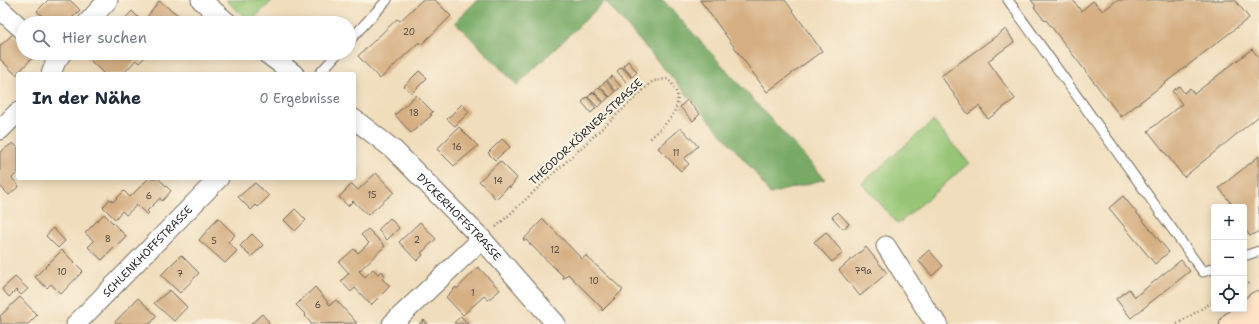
<!DOCTYPE html>
<html lang="de">
<meta charset="utf-8">
<style>
:root{--surface:#fff;--page:#f2f2f3;--text:#1f2937;--muted:#747a83;--line:#e0e1e3}
body{margin:0;font-family:"Shantell Sans",sans-serif;background:var(--page);color:var(--text)}
.controls{position:absolute;right:12px;bottom:12px;display:grid;overflow:hidden;border-radius:4px;box-shadow:0 2px 10px #0003}
.controls button{width:36px;height:36px;display:grid;place-items:center;padding:0;border:0;border-bottom:1px solid var(--line);background:var(--surface);color:var(--text);font:20px sans-serif}
.list{margin:0;padding:0;list-style:none}
h2{display:flex;justify-content:space-between;align-items:center;height:52px;margin:0;padding:0 16px;font-size:17px}
h2 small{font-size:13px;font-weight:400;color:var(--muted)}
.icon{flex:none;width:22px;height:22px;fill:none;stroke:currentColor;stroke-width:2;stroke-linecap:round;stroke-linejoin:round}
.map{position:relative;flex:none;width:1259px;height:324px;overflow:hidden}
.search{position:absolute;background:var(--surface);box-shadow:0 2px 10px #0003;left:16px;top:16px;width:340px;height:44px;display:flex;align-items:center;gap:10px;box-sizing:border-box;padding:0 14px;border-radius:22px;color:var(--muted);font-size:15px}
.panel{position:absolute;background:var(--surface);box-shadow:0 2px 10px #0003;left:16px;top:72px;width:340px;height:108px;border-radius:4px}
.map>svg:first-child{display:block}
.green{fill:#95c574;stroke:#607850}
.forest{fill:#78aa66;stroke:#526a48}
.building{fill:#d5af82}
.lines{fill:none;stroke-linecap:round;stroke-linejoin:round}
.lane-casing{stroke:#70695d;stroke-width:11}
.street-casing{stroke:#70695d;stroke-width:21}
.secondary-casing{stroke:#70695d;stroke-width:24}
.path{stroke:#70695d;stroke-width:2.5;stroke-dasharray:1 3;stroke-linecap:butt}
.lane{stroke:#fff;stroke-width:9}
.street{stroke:#fff;stroke-width:19}
.secondary{stroke:#ffe4c6;stroke-width:22}
.labels{text-anchor:middle;dominant-baseline:central;stroke-width:4;stroke-linejoin:round;paint-order:stroke}
.number-label{font-size:9px;fill:#564c41}
.street-label{font-size:11px;fill:#2b2b2b;stroke:#fcf5e5}
</style>
<div class="map">
<svg width="1259" height="324" viewBox="0 0 1259 324">
<rect width="100%" height="100%" fill="#fcf5e5"/>
<filter id="ink" filterUnits="userSpaceOnUse"><feTurbulence type="fractalNoise" baseFrequency=".025" numOctaves="2"/><feDisplacementMap in="SourceGraphic" scale="8" xChannelSelector="R" yChannelSelector="G"/><feConvolveMatrix kernelMatrix="1 2 1 2 8 2 1 2 1" color-interpolation-filters="sRGB"/></filter>
<filter id="wash" filterUnits="userSpaceOnUse"><feTurbulence type="fractalNoise" baseFrequency=".012" numOctaves="4" result="noise"/><feDisplacementMap in="SourceGraphic" scale="16" xChannelSelector="R" yChannelSelector="G"/><feGaussianBlur stdDeviation="0.9" result="paint"/><feColorMatrix in="noise" values="0 0 0 0 0 0 0 0 0 0 0 0 0 0 0 0 0 1.4 0 .05"/><feComposite in="paint" operator="in"/></filter>
<g filter="url(#wash)">
<rect width="100%" height="100%" fill="#f0ddbb"/>
<!-- green -->
<path class="green" d="M226 0H273L250 22Z
M933 121 969 163 898 224 862 183Z"/>
<!-- forest -->
<path class="forest" d="M477 0H663L825 179 770 194 754 171 605 1 517 85 455 22Z"/>
<g id="blocks">
<!-- building -->
<path class="building" d="M48 0H70L80 10 67 23H50L37 11Z
M422 0H435L451 16 421 45 419 42 380 79 358 56 397 19 400 21Z
M700 0H785L822 51 767 92Z
M1031 0H1073L1081 11 1093 1 1103 11 1117 0H1235L1249 18 1121 117 1046 20 1045 21 1034 7 1036 6Z
M159 1 185 20 183 23H147L144 21Z
M132 11 140 19 136 23H121Z
M1006 29 1014 42 988 61 1015 99 988 119 979 106 968 114 941 76Z
M13 34 23 44V53H32L34 56 16 75 0 59V46Z
M1252 49 1259 58V116L1184 177 1148 131 1182 104 1172 91 1179 86 1184 93 1190 88 1194 94Z
M87 53H143L146 56 139 63 136 60 123 74H104L85 55Z
M628 61 637 72 632 77 623 66Z
M622 67 631 77 626 82 617 71Z
M419 71 427 78 412 93 404 86Z
M612 76 621 87 616 91 607 80Z
M606 81 615 92 610 97 600 86Z
M599 87 609 97 604 102 594 92Z
M593 92 603 103 598 107 588 97Z
M416 95 433 112 430 114 432 115 411 133 395 115Z
M587 97 596 108 591 113 582 102Z
M687 100 700 114 693 121 680 107Z
M462 104 469 112 455 126 447 119Z
M459 127 478 146 454 166 437 149Z
M681 128 698 146 684 159 689 164 681 171 658 148Z
M502 139 510 147 495 160 488 153Z
M13 143 18 148V172L12 178 19 186 9 195 0 186V152Z
M1259 156V231L1250 236 1244 228V207H1234L1219 188Z
M500 161 517 178 510 188 509 186 496 199 479 181Z
M376 173 394 192 368 215 353 201 348 206 339 197 352 184 358 190Z
M149 178H158L171 191 162 201 160 198 147 211 149 213 147 215 137 205 126 215 122 211 115 219 103 207 110 199 113 202 124 191 130 197Z
M255 183 269 196 258 207 256 205 251 210 238 197Z
M1123 196 1169 252 1155 264 1109 208Z
M295 209 306 220 295 231 284 220Z
M838 212 849 224 843 229 832 217Z
M104 214 126 236 102 260 88 247 94 241 85 233Z
M218 218 235 235 228 242 237 251 225 263 199 240Z
M390 218 399 228 387 240 378 230Z
M543 219 582 259 588 254 586 256 623 290 602 311V308L568 274 563 279V276L526 240H523Z
M420 222 436 239 421 253 423 255 417 261 399 242Z
M53 228 65 241 58 248 46 236Z
M368 229 385 246 359 271 365 277 373 269 378 274 382 271 385 276 382 279 390 286 371 305 355 288 351 292 341 281 349 273 339 262 354 249 358 253 369 243 361 235Z
M826 232 843 253 832 262 814 242Z
M252 234 263 245 251 257 240 246Z
M866 247 887 273 860 296 839 270Z
M62 250 83 271 61 294 51 284 47 288 35 277Z
M929 250 943 266 932 276 918 260Z
M181 255 199 273 180 293 161 275Z
M1181 260 1190 271 1131 318 1116 299 1129 289 1135 297Z
M478 267 500 290 488 300 484 296 463 315 446 297 456 287 457 289Z
M15 277 28 289 21 295 16 290 9 297 2 289Z
M315 287 330 305 336 300 357 323 310 324 311 323 305 316 306 315 296 305Z
M170 290 187 307 174 321 154 303Z
M20 297 37 315 28 324H1L0 316Z
M138 298 157 316 150 324H116L115 322Z
M262 314 269 322 267 324H251Z
M461 316 468 324 454 323Z
M424 320 428 324H419Z"/>
</g>
</g>
<g filter="url(#ink)">
<use href="#blocks" fill-opacity="0" stroke="#70695d" stroke-width="1"/>
<g class="lines">
<defs>
<path id="lane" d="M1008 0 1203 272 1214 268
M349 41 387 0
M319 74 338 53
M1244 256 1259 251"/>
<g id="street">
<path d="M201 0 228 23"/>
<path d="M0 9 23 30"/>
<path d="M87 23 108 0"/>
<path d="M266 53 294 74"/>
<path d="M51 74 56 61 62 53"/>
<path id="s1" d="M354 119 394 150 482 239 556 324"/>
<path d="M0 130 18 112"/>
<path d="M886 246 929 314 938 324"/>
<path id="s2" d="M76 324 219 178"/>
<path d="M392 324 482 239"/>
</g>
<path id="secondary" d="M1231 324 1259 302
M1245 324 1259 322"/>
</defs>
<!-- lane casing -->
<use href="#lane" class="lane-casing"/>
<!-- street casing -->
<use href="#street" class="street-casing"/>
<!-- secondary casing -->
<use href="#secondary" class="secondary-casing"/>
<!-- path -->
<path class="path" d="M496 227 653 81 668 79C691 104 667 122 649 140
M1244 286 1249 283
M1177 324 1214 301"/>
<!-- lane -->
<use href="#lane" class="lane"/>
<!-- street -->
<use href="#street" class="street"/>
<!-- secondary -->
<use href="#secondary" class="secondary"/>
</g>
</g>
<g class="labels">
<!-- number labels -->
<g class="number-label">
<text x="409" y="32">20</text>
<text x="414" y="113">18</text>
<text x="457" y="147">16</text>
<text x="676" y="153">11</text>
<text x="498" y="181">14</text>
<text x="372" y="195">15</text>
<text x="149" y="196">6</text>
<text x="108" y="239">8</text>
<text x="417" y="240">2</text>
<text x="214" y="241">5</text>
<text x="555" y="250">12</text>
<text x="863" y="271">79a</text>
<text x="62" y="272">10</text>
<text x="180" y="274">7</text>
<text x="594" y="281">10</text>
<text x="473" y="293">1</text>
<text x="318" y="305">6</text>
</g>
<!-- street labels -->
<g class="street-label">
<text transform="translate(586 132) rotate(-43)">THEODOR-KÖRNER-STRASSE</text>
<text stroke="none"><textPath href="#s1" startOffset="144">DYCKERHOFFSTRASSE</textPath></text>
<text stroke="none"><textPath href="#s2" startOffset="102">SCHLENKHOFFSTRASSE</textPath></text>
</g>
</g>
</svg>
<div class="controls">
<button>+</button>
<button>−</button>
<button><svg class="icon" aria-label="locate" viewBox="0 0 24 24"><circle cx="12" cy="12" r="6"/><path d="M12 2v4M12 18v4M2 12h4M18 12h4"/></svg></button>
</div>
<div class="search"><svg class="icon" aria-label="search" viewBox="0 0 24 24"><circle cx="10" cy="10" r="6"/><path d="M15 15l6 6"/></svg>Hier suchen</div>
<section class="panel">
<h2>In der Nähe<small>0 Ergebnisse</small></h2>
<ul class="list">
</ul>
</section>
</div>
